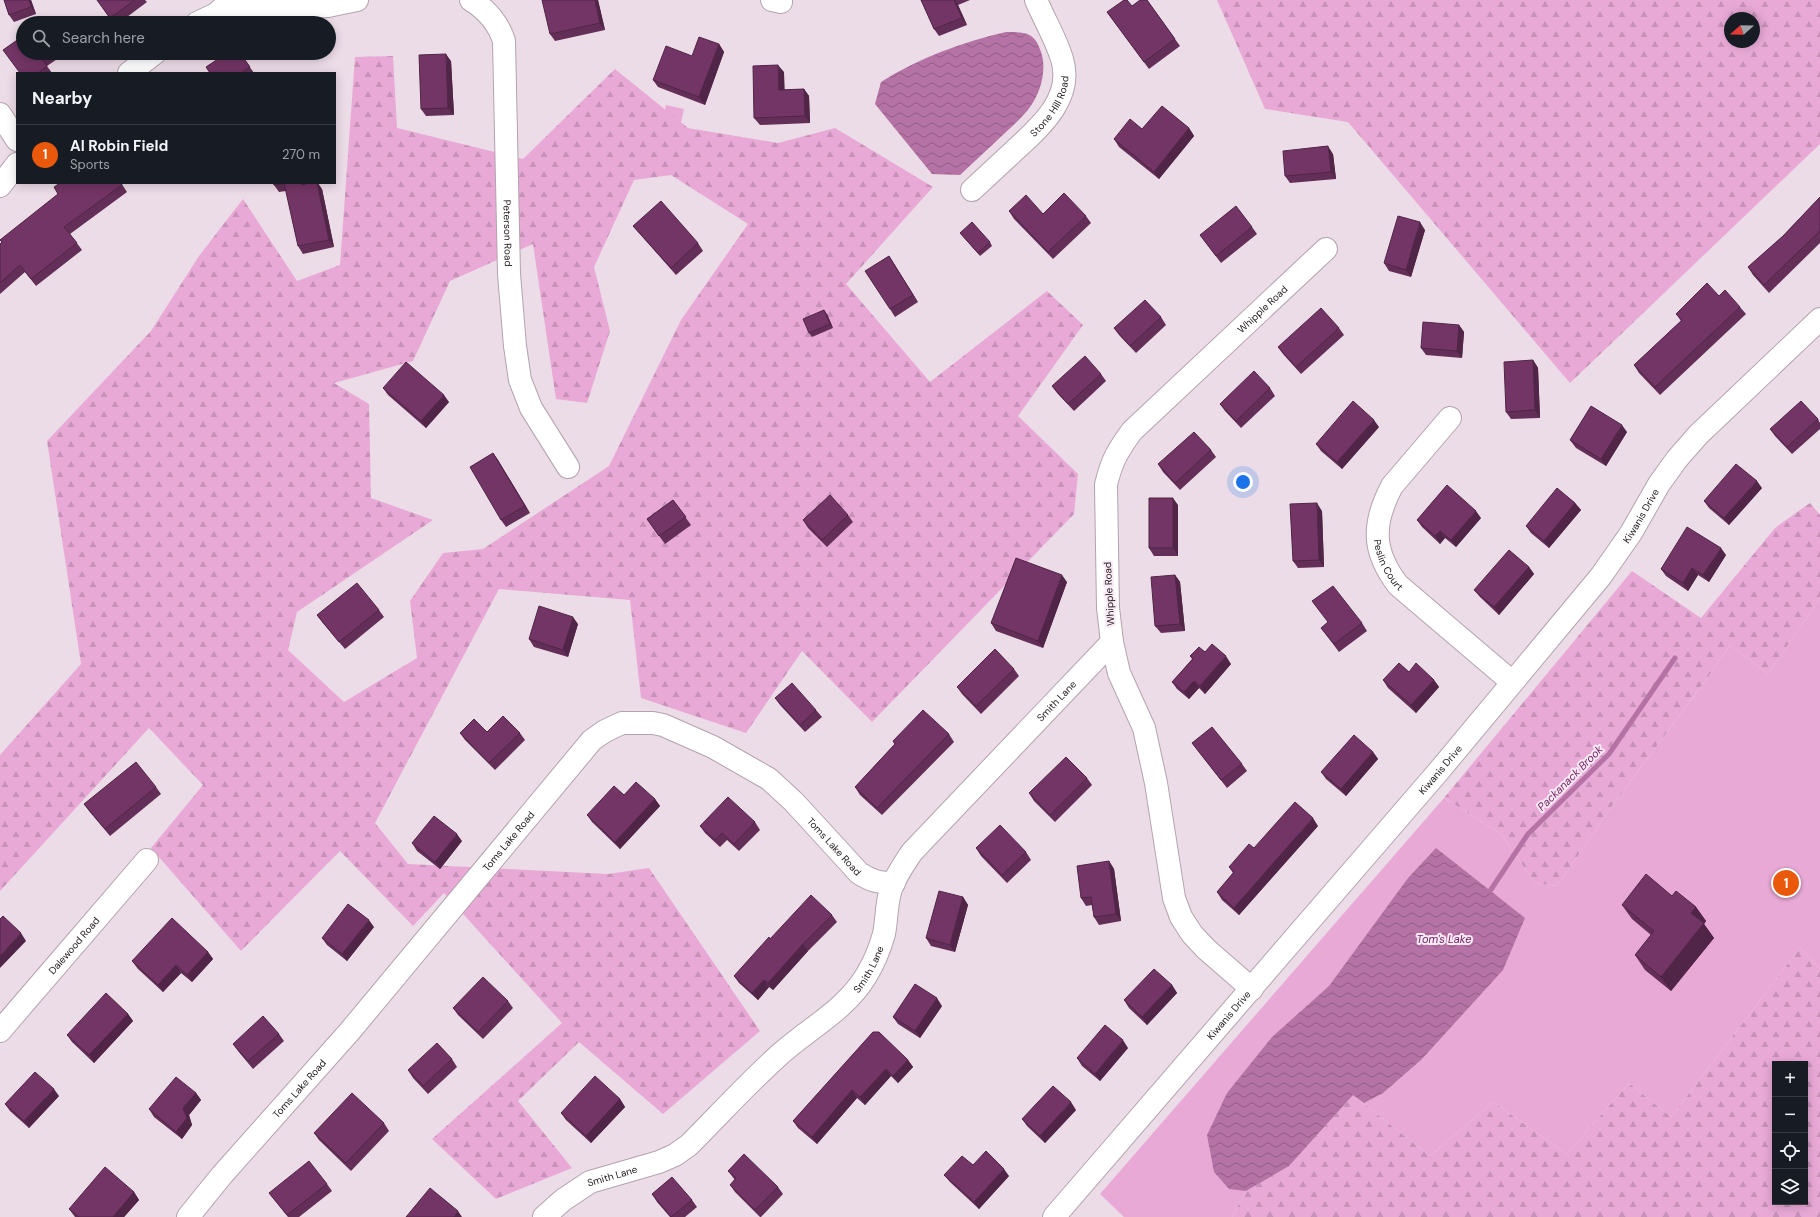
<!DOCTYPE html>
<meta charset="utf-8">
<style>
:root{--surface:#171b24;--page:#242831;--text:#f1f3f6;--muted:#9ea1a6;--line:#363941;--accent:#ea580c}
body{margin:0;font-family:"DM Sans",sans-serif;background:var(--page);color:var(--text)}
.controls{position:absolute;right:12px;bottom:12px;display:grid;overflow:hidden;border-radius:0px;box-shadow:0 2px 10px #0003}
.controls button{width:36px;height:36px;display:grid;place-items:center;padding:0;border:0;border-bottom:1px solid var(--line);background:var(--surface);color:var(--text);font:20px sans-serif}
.compass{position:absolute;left:1724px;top:12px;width:36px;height:36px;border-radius:50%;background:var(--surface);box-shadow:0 2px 10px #0003;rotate:250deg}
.you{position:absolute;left:1243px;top:482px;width:14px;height:14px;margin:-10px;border:3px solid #fff;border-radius:50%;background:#1a73e8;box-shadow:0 0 0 6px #1a73e833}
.badge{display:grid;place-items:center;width:26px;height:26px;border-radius:50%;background:var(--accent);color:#fff;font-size:13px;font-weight:700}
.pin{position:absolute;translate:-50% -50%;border:2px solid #fff;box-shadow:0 1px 4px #0006}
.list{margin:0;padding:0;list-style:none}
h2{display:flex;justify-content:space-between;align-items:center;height:52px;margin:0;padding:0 16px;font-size:17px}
h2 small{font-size:13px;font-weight:400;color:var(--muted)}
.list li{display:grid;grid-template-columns:26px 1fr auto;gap:12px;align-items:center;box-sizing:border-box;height:60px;padding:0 16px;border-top:1px solid var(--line)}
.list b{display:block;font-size:15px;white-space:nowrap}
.list p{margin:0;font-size:13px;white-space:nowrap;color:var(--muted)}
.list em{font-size:13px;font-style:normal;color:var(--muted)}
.icon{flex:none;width:22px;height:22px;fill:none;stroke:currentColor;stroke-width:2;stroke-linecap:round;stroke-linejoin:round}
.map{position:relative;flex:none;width:1820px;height:1217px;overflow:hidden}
.search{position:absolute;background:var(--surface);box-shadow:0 2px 10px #0003;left:16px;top:16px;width:320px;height:44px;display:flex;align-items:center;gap:10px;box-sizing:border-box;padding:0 14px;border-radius:22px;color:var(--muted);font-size:15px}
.panel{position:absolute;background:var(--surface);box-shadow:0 2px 10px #0003;left:16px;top:72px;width:320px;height:112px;border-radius:0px}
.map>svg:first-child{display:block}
.green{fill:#e9a9d7}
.forest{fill:url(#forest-firs);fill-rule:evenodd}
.water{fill:url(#water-waves)}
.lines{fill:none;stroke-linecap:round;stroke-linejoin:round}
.stream{stroke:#b572a4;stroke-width:5}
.minor-casing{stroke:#b3a3ae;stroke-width:24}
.minor{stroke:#fff;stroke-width:22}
.wall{fill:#632e57}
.shaded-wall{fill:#502547}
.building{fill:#733565;stroke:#502547}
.labels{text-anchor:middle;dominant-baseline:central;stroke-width:4;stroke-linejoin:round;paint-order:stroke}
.street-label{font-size:10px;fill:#1f191d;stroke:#f9e9f4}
.water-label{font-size:11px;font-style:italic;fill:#6e1e5f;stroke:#f9e9f4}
</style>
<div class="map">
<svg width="1820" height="1217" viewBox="0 0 1820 1217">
<defs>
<pattern id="forest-firs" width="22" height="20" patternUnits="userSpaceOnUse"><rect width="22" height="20" fill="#e9a9d7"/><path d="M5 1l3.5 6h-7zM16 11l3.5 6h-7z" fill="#c791b8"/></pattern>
<pattern id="water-waves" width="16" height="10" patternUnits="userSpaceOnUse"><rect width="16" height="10" fill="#b572a4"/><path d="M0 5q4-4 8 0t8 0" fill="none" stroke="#935d85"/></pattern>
</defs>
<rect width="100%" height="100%" fill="#ecdce7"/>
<!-- green -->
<path class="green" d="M666 105 684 109 677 139 659 135Z
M1820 598V969L1800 948 1671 1117 1629 1083 1567 1154 1493 1102 1430 1156 1353 1095 1289 1166 1246 1191 1232 1217H1124L1100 1194 1444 798 1500 833 1535 883 1557 886 1612 806 1708 677 1730 645 1768 674Z"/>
<!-- forest -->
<path class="forest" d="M1217 0H1820V144L1570 383 1348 122 1265 109ZM1730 18H1754V42H1730Z
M393 56 397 128 523 159 615 69 688 128 778 143 835 128 933 187 846 284 930 382 1047 291 1083 325 1018 416 1078 474 1074 514 872 722 802 651 746 733 641 698 630 600 499 589 375 823 408 864 608 874 649 868 760 1031 663 1114 579 1042 518 1101 572 1168 496 1199 432 1139 562 1023 444 893 413 926 340 851 241 951 151 848 203 785 149 728 0 891V755L81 664 47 441 151 331 199 256 243 199 297 281 340 265 355 57ZM671 175 748 224 681 320 609 466 483 549 443 553 410 601 417 658 344 702 288 650 297 612 433 520 371 498 369 404 334 383 413 361 450 281 533 244 556 399 587 403 610 331 594 267 634 180Z
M1810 503 1820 515V598L1768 674 1730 645 1708 677 1612 806 1557 886 1535 883 1500 833 1444 798 1632 571 1701 618 1775 528Z
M1800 948 1820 969V1217H1232L1246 1191 1289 1166 1353 1095 1430 1156 1493 1102 1567 1154 1629 1083 1671 1117ZM1775 1064H1805V1202H1775Z"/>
<!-- water -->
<path class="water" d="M1006 32C1025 32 1035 32 1041 52 1047 69 1041 92 1030 107 1023 117 1013 125 1005 133 990 147 975 161 960 175L932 174 875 104 881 82C919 58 962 42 1006 32Z
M1436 848 1525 918 1503 970 1422 1059 1383 1093 1364 1103 1353 1095 1289 1166 1246 1191 1229 1189 1214 1172 1207 1135 1227 1093 1272 1037 1329 986 1408 878Z"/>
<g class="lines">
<!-- stream -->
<path class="stream" d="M1490 891 1528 834 1609 754 1675 658"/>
<defs>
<g id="minor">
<path id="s1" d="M471 0C487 10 498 22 504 41L509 274 515 346 520 380 531 408 568 467"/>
<path d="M772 0 781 2"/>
<path d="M216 14 234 10 328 6 357 0"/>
<path d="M197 23 216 14 226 5"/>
<path d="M129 73 155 53"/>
<path d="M0 114 17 140"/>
<path d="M0 186 17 164"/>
<path id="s2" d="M972 190C986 177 1000 164 1014 151 1040 127 1074 98 1062 59 1056 39 1044 19 1036 0"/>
<path id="s3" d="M1450 418 1392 486C1372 524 1372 551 1398 585L1512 682"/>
<path id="s4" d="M1252 989 1206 949 1192 934 1181 917 1174 898 1156 783 1144 728 1119 673 1112 642 1108 608 1106 485C1111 462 1118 450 1132 431L1326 249"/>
<path id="s5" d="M0 1031 147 860"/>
<path id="s6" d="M188 1217 222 1175 350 1031 592 740 605 731 622 723H653L663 725 713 747 769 779 794 802 859 873C871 881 880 883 894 883"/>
<path id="s7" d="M544 1217 563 1200 590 1182 659 1162 675 1155 689 1145C718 1116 746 1085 777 1057 807 1029 844 1012 866 976 874 963 880 948 884 934 887 919 886 904 891 889 896 875 904 864 912 852L1112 642"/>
<path id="s8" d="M1054 1217 1438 772 1601 576 1631 533 1659 484 1677 459 1698 435 1820 319"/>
</g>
</defs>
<!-- minor casing -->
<use href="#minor" class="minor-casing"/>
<!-- minor -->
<use href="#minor" class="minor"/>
</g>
<!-- wall -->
<path class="wall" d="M4 0H31L36 14 14 22 9 15Z
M97 0H145L147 2 119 23H113Z
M598 0 605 30 555 41 550 34Z
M921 0H970L958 5 967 25 939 36 934 29Z
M1147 0 1180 46 1149 69 1107 12 1132 6Z
M719 44 724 52 705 105 658 87 653 80Z
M23 53H66L47 66 52 73H20Z
M240 53 254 73H210Z
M451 61 454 115 426 116 421 109Z
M784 72V90L804 89 809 96 810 123 760 125 754 118Z
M1189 128 1194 136 1159 179 1119 147 1114 139 1142 129Z
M1333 154 1336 179 1290 183 1285 176Z
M121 183 127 192 70 234 82 250 36 286 25 272 0 294V244Z
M273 183H305V184L322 189 334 247 303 254 298 246 286 191 279 192 274 185Z
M1820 197V243L1769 293 1753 275 1748 267 1783 236Z
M1009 211 1086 216 1091 223 1053 259 1014 219Z
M633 226 698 243 703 251 676 275 639 233Z
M1252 227 1257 234 1221 263 1200 235Z
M1425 230 1411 277 1389 271 1384 263Z
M960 233 990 242 992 246 980 256Z
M889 256 918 302 895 317 890 309Z
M1719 296 1740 307 1746 314 1660 395 1639 373 1634 365 1681 321 1676 314Z
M827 314 833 328 812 337 809 333Z
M1161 317 1166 325 1136 353 1119 335 1114 328Z
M1459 325 1464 332 1462 358 1426 355 1421 348Z
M1339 328 1344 335 1301 374 1283 354 1278 347Z
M1533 360 1538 368 1540 418 1511 419 1506 412Z
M1101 374 1106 381 1074 411 1057 393 1052 386Z
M383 388 449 402 426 428 388 395Z
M1270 388 1275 396 1241 428 1225 411 1220 404Z
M1818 419 1820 423V429L1792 454 1775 436 1770 429Z
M1379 427 1342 469 1321 451 1316 444Z
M1627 432 1606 466 1576 448 1570 440Z
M1211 450 1216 457 1180 490 1163 472 1158 464Z
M493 453 498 460 530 513 506 527 501 520Z
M1762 488 1729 525 1709 508 1704 501Z
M673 500 691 525 665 544 647 519Z
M1575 503 1581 510 1549 548 1531 533 1526 526Z
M1178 505V556H1154L1149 548Z
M1322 511 1324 567 1298 568 1293 561Z
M848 515 853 522 827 547 808 528 803 520Z
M1481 518 1456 547 1445 538 1440 544 1422 527 1417 520Z
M1726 555 1709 582 1698 575 1688 591 1666 576 1661 569Z
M1529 567 1534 574 1499 615 1480 597 1474 590Z
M1175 575 1180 582 1185 631 1161 633 1155 626Z
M1067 582 1043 648 996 631 991 623Z
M379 610 384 617 345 649 322 622 317 615Z
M1328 623H1362L1367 631 1339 652 1321 628Z
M578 624 568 657 534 647 529 639Z
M1190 656 1231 664 1205 694 1199 688 1189 699 1177 689 1172 682 1192 659Z
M1014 669 1019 676 981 714 962 694 957 687Z
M1409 672 1434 680 1439 687 1416 713 1388 688 1383 680Z
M775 698 816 710 822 717 805 732 780 705Z
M487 732 520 733 525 740 495 770 465 740 460 733Z
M949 734 954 742 882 815 860 795 855 787 895 744 893 741Z
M1192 743 1242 764 1247 771 1227 788Z
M1373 752 1378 759 1346 796 1326 779 1321 772Z
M1087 778 1092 785 1055 822 1034 801 1029 793Z
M156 787 161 794 110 836 89 811 84 804Z
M624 795 655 799 660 806 620 849 592 822 587 815Z
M755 822 760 830 739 851 727 840 720 847 705 833 700 826Z
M1318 826 1239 915 1222 900 1217 892 1233 873 1229 867Z
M462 841 440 869 417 851 412 843Z
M976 848 1026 852 1031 860 1007 883 981 856Z
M1109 861 1114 869 1121 921 1099 925 1094 917 1092 905 1086 906 1081 898Z
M1672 896 1696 907 1706 921 1704 924 1714 938 1671 991 1645 970 1635 955 1651 935 1632 919 1622 905Z
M963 897 968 905 955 952 931 946 926 938Z
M832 915 837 922 808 951 773 990 769 987 758 1000 739 983 734 976 770 939Z
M374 927 347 961 327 945 322 938Z
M208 952 213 959 192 982 181 973 163 992 138 969 132 961Z
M1172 985 1177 993 1147 1025 1129 1008 1124 1000Z
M508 1001 513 1008 483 1039 458 1015 453 1008Z
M942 1006 920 1038 898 1024 893 1017Z
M128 1014 133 1021 94 1063 72 1042 67 1035Z
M873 1032 908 1060 913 1067 898 1083 891 1076 865 1105 857 1098 817 1144 798 1128 793 1121Z
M279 1034 284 1041 253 1069 238 1051 233 1044Z
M1128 1048 1100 1081 1082 1066 1077 1058Z
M452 1059 457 1067 428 1094 413 1078 408 1070Z
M196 1093 201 1100 189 1115 192 1125 182 1139 154 1117 149 1109Z
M59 1096 29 1128 10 1111 5 1104Z
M620 1099 625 1107 591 1143 566 1120 561 1113Z
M1076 1110 1045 1143 1027 1126 1022 1119Z
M384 1123 389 1131 351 1171 319 1140 314 1133Z
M973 1165 1009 1176 979 1209 950 1182 944 1175Z
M728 1171 778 1187 783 1194 761 1217H760L735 1192 730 1185 735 1180Z
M327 1184 332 1191 299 1217H288L269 1193Z
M134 1192 139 1200 124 1217H75L69 1209Z
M652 1194 692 1200 697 1207 685 1217H670L657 1202Z"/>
<!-- shaded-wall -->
<path class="shaded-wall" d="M29 0H31L36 14 31 7Z
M595 0H598L605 30 600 23Z
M954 0H955L958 5 967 25 962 18Z
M719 44 724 52 705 105 699 97Z
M446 54 451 61 454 115 448 108Z
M778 65 784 72 785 97 779 90Z
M804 89 809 96 810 123 805 116Z
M1189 128 1194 136 1159 179 1154 172Z
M1328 146 1333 154 1336 179 1331 172Z
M317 183H318L322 189 334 247 329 240Z
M1420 222 1425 230 1411 277 1406 270Z
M889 256 894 264 918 302 913 295Z
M824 310 827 314 833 328 830 324Z
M1459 325 1464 332 1462 358 1457 351Z
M1533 360 1538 368 1540 418 1535 410Z
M444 395 449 402 426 428 421 421Z
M1374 420 1379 427 1342 469 1337 462Z
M1622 425 1627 432 1606 466 1601 459Z
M493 453 498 460 530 513 525 506Z
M1757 481 1762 488 1729 525 1724 518Z
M1173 498 1178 505V556L1173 548Z
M1317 503 1322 511 1324 567 1319 560Z
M1575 503 1581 510 1549 548 1544 541Z
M1476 511 1481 518 1456 547 1451 540Z
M1440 531 1445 538 1440 544 1435 536Z
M1721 548 1726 555 1709 582 1703 575Z
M1529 567 1534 574 1499 615 1494 607Z
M1692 568 1698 575 1688 591 1683 583Z
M1062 575 1067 582 1043 648 1038 641Z
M1175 575 1180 582 1185 631 1180 624Z
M573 617 578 624 568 657 563 650Z
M1226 656 1231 664 1205 694 1200 686Z
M1434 680 1439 687 1416 713 1411 705Z
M1194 681 1199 688 1189 699 1184 692Z
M1373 752 1378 759 1346 796 1341 789Z
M655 799 660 806 620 849 615 842Z
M1313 818 1318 826 1239 915 1234 908Z
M457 834 462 841 440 869 435 862Z
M1109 861 1114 869 1121 921 1116 914Z
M963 897 968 905 955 952 950 945Z
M1696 907 1706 921 1704 924 1714 938 1671 991 1661 977 1691 913Z
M369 920 374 927 347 961 342 954Z
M21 933 26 941 0 968V956Z
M803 944 808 951 773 990 768 983Z
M208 952 213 959 192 982 187 975Z
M176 965 181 973 163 992 158 985Z
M764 980 769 987 758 1000 752 993Z
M1172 985 1177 993 1147 1025 1142 1017Z
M937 998 942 1006 920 1038 915 1031Z
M128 1014 133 1021 94 1063 89 1055Z
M1123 1040 1128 1048 1100 1081 1095 1074Z
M908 1060 913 1067 898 1083 893 1076Z
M886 1069 891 1076 865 1105 860 1097Z
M54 1089 59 1096 29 1128 24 1121Z
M852 1090 857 1098 817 1144 812 1137Z
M196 1093 201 1100 189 1115 192 1125 182 1139 176 1132 183 1108Z
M620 1099 625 1107 591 1143 586 1136Z
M1071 1102 1076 1110 1045 1143 1040 1136Z
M1004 1169 1009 1176 979 1209 974 1202Z
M134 1192 139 1200 124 1217H113Z
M458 1211 462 1217H454Z"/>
<!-- building -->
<path class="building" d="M4 0H29L31 7 9 15Z
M97 0H135L110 18Z
M542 0H595L600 23 550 34Z
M921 0H954L962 18 934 29Z
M1124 0H1127L1132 6 1140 0H1147L1175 39 1144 62 1107 12Z
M23 36V53H50L42 59 47 66 38 73H20L3 50Z
M699 37 719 44 699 97 653 80 666 46 692 56Z
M227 53H240L250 67 241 73H210L206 67Z
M446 54 448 108 421 109 419 55Z
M778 65 779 90 804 89 805 116 754 118 753 66Z
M1162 106 1189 128 1154 172 1114 139 1130 119 1142 129Z
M1328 146 1331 172 1285 176 1283 151Z
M60 183H121L122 185 64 227 77 243 31 279 20 265 0 283V244L2 242 0 240 58 194 54 187Z
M273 183H301L302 185 309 183H317L329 240 298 246 284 183 274 185Z
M1064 193 1086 216 1048 252 1009 211 1026 195 1043 214Z
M1820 197V231L1764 285 1748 267 1783 236Z
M661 201 698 243 671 268 633 226Z
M1236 206 1252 227 1216 256 1200 235Z
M1398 216 1420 222 1406 270 1384 263Z
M972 222 990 242 978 253 960 233Z
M889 256 913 295 890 309 865 271Z
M1707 283 1719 296 1725 290 1740 307 1655 387 1634 365 1682 320 1676 314Z
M1145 300 1161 317 1130 346 1114 328Z
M1321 308 1339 328 1296 367 1278 347Z
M824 310 830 324 809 333 803 319Z
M1423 322 1459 325 1457 351 1421 348Z
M1085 356 1101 374 1068 404 1052 386Z
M1533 360 1535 410 1506 412 1504 362Z
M406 362 444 395 421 421 383 388Z
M1254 371 1270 388 1236 421 1220 404Z
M1353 401 1374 420 1337 462 1316 444Z
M1801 401 1818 419 1787 447 1770 429Z
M1591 406 1622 425 1601 459 1570 440Z
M1194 432 1211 450 1175 483 1158 464Z
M493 453 525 506 501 520 470 467Z
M1736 464 1757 481 1724 518 1704 501Z
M1447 485 1476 511 1451 540 1440 531 1435 536 1417 520Z
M1557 488 1575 503 1544 541 1526 526Z
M830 495 848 515 822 540 803 520Z
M1149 498H1173V548H1149Z
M673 500 686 517 659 536 647 519Z
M1317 503 1319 560 1293 561 1290 504Z
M1687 527 1721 548 1703 575 1692 568 1683 583 1661 569Z
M1509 550 1529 567 1494 607 1474 590Z
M1016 558 1062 575 1038 641 991 623Z
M1175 575 1180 624 1155 626 1151 577Z
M357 583 379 610 339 642 317 615Z
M1333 586 1362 623 1334 644 1321 628 1328 622 1312 601Z
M539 606 573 617 563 650 529 639Z
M1212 644 1226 656 1200 686 1194 681 1184 692 1172 682 1193 659 1190 656 1199 647 1205 652Z
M995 649 1014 669 976 706 957 687Z
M1399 663 1409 672 1416 663 1434 680 1411 705 1383 680Z
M792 683 816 710 800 725 775 698Z
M923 710 949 734 877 808 855 787 895 744 893 741Z
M503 716 520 733 489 763 460 733 474 719 487 732Z
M1212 727 1242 764 1221 780 1192 743Z
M1354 735 1373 752 1341 789 1321 772Z
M1066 757 1087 778 1050 815 1029 793Z
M136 762 156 787 105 829 84 804Z
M636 782 655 799 615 842 587 815 614 786 624 795Z
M728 797 755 822 734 844 722 833 715 840 700 826Z
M1295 802 1313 818 1234 908 1217 892 1234 872 1229 867 1249 844 1254 848Z
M434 816 457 834 435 862 412 843Z
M1000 825 1026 852 1002 875 976 848Z
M1109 861 1116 914 1094 917 1091 897 1081 898 1077 866Z
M1646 874 1672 896 1676 891 1696 907 1691 913 1704 923 1661 977 1635 955 1654 931 1622 905Z
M939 891 963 897 950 945 926 938Z
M811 895 832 915 803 944 768 983 764 980 752 993 734 976 769 937 770 939Z
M348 904 369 920 342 954 322 938Z
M3 916 21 933 0 956V919Z
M172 918 208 952 187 975 176 965 158 985 132 961Z
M1154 969 1172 985 1142 1017 1124 1000Z
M483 977 508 1001 478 1032 453 1008Z
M915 984 937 998 915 1031 893 1017Z
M106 993 128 1014 89 1055 67 1035Z
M263 1016 279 1034 248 1061 233 1044Z
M1105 1025 1123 1040 1095 1074 1077 1058Z
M873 1032H879L908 1060 893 1076 886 1069 860 1097 852 1090 812 1137 793 1121Z
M437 1043 452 1059 423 1086 408 1070Z
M35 1072 54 1089 24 1121 5 1104Z
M595 1076 620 1099 586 1136 561 1113Z
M176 1077 196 1093 183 1108 187 1118 176 1132 149 1109Z
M1053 1086 1071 1102 1040 1136 1022 1119Z
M352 1093 384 1123 346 1163 314 1133Z
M986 1151 1004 1169 974 1202 944 1175 962 1156 973 1165Z
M744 1154 778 1187 755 1210 730 1185 736 1178 728 1171Z
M309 1161 327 1184 287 1215 269 1193Z
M105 1167 134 1192 113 1217H79L69 1209Z
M672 1177 692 1200 671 1217 652 1194Z
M430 1188 458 1211 454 1217H406Z"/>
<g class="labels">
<!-- street labels -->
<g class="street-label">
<text stroke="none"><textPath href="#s2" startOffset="116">Stone Hill Road</textPath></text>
<text stroke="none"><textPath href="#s1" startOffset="246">Peterson Road</textPath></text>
<text stroke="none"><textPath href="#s4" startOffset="783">Whipple Road</textPath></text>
<text stroke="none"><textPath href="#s8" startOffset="915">Kiwanis Drive</textPath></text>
<text stroke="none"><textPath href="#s3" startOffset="173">Peslin Court</textPath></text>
<text transform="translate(1109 594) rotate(-93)">Whipple Road</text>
<text stroke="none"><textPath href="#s7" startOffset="753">Smith Lane</textPath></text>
<text stroke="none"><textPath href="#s8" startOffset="591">Kiwanis Drive</textPath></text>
<text stroke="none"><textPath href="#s6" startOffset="494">Toms Lake Road</textPath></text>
<text stroke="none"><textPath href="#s6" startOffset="914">Toms Lake Road</textPath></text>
<text stroke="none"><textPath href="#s5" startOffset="113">Dalewood Road</textPath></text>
<text stroke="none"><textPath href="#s7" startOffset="417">Smith Lane</textPath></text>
<text stroke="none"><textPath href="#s8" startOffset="267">Kiwanis Drive</textPath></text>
<text stroke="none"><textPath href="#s6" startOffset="170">Toms Lake Road</textPath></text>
<text stroke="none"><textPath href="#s7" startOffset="81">Smith Lane</textPath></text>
</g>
<!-- water labels -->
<g class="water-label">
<text transform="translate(1570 778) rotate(-45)">Packanack Brook</text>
<text x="1444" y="939">Tom's Lake</text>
</g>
</g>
</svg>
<div class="controls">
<button>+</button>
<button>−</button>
<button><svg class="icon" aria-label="locate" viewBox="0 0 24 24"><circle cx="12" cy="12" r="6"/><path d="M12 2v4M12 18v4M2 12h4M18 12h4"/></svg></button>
<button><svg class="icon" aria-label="layers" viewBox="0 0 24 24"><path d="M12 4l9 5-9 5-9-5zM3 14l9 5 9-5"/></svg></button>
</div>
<svg class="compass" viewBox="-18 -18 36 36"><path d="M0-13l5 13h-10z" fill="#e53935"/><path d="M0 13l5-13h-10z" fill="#9ea1a6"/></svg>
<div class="you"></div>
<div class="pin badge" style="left:1786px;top:883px">1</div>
<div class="search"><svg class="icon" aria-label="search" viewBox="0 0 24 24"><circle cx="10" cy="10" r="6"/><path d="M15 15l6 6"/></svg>Search here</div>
<section class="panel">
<h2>Nearby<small></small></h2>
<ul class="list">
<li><span class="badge">1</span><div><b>Al Robin Field</b><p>Sports</p></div><em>270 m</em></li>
</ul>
</section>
</div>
